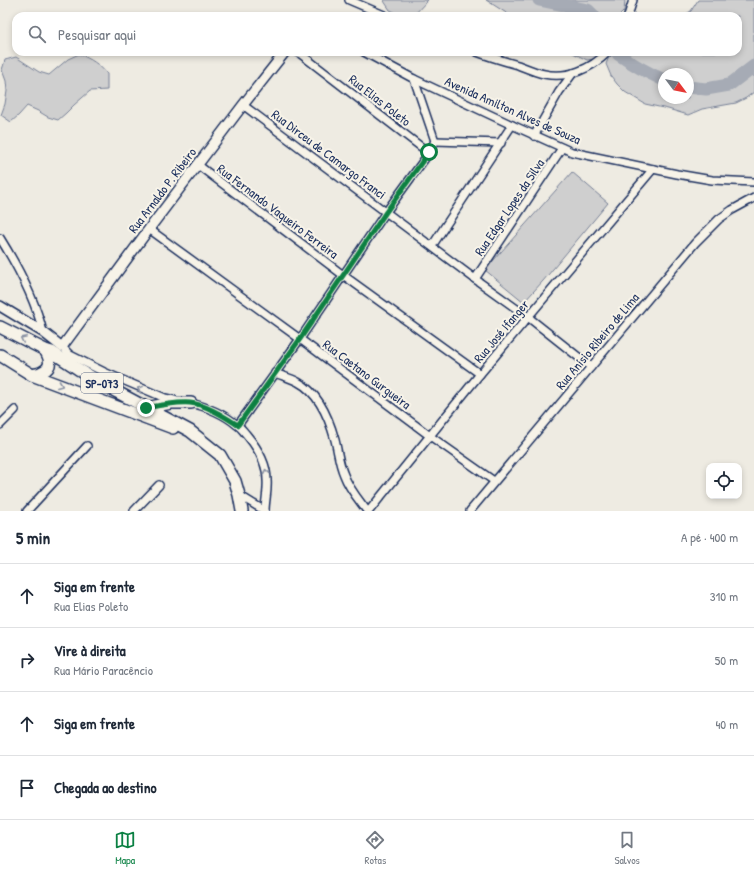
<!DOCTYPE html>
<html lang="pt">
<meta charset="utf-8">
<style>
body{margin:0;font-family:"Patrick Hand",sans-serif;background:#f2f2f3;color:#1f2937}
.controls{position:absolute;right:12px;bottom:12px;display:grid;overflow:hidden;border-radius:8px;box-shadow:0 2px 6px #0003}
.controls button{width:36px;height:36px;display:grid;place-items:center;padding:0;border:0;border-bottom:1px solid #e0e1e3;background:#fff;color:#1f2937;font:20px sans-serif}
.compass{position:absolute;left:658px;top:68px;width:36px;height:36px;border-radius:50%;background:#fff;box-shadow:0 2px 6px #0003;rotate:122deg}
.stop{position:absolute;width:12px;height:12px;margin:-9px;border:3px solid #0b8043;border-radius:50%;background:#fff}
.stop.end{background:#0b8043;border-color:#fff;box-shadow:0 1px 4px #0008}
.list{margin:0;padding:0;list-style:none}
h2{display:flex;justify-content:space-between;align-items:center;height:52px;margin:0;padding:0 16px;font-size:17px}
h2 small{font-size:13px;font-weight:400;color:#747a83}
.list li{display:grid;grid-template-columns:26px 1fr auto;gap:12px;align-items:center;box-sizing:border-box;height:64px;padding:0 16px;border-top:1px solid #e0e1e3}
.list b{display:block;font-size:15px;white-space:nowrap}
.list p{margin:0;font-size:13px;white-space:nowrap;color:#747a83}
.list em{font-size:13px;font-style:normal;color:#747a83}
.icon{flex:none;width:22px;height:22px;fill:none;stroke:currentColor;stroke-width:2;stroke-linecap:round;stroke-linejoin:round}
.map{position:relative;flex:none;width:754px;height:511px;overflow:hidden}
.search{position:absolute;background:#fff;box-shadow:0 2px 6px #0003;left:12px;right:12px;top:12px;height:44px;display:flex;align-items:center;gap:10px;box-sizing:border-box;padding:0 14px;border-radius:12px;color:#747a83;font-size:15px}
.sheet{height:308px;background:#fff}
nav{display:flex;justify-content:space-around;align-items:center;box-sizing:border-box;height:56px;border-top:1px solid #e0e1e3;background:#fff;font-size:11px;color:#747a83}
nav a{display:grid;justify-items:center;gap:2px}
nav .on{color:#0b8043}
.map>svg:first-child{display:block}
.green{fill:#cfcfcf;stroke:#757f96;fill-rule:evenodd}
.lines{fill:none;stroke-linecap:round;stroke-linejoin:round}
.river{stroke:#a6abb5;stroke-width:13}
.minor-casing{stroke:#1b2f5e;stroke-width:10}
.tertiary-casing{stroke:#1b2f5e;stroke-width:12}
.primary-casing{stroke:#1b2f5e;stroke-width:14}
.minor{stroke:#f7f3e8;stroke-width:7}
.tertiary{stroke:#f7f3e8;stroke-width:9}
.primary{stroke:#f7f3e8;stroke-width:11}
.oneway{stroke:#8991a3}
.route{stroke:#0b8043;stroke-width:5}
.labels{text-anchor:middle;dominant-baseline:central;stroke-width:4;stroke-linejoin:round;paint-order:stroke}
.shield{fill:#f7f3e8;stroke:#5d6a87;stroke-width:1}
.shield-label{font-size:12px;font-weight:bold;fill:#1b2f5e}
.street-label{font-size:13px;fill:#1b2f5e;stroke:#f7f3e8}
</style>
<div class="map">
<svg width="754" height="511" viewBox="0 0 754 511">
<rect width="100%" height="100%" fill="#eeebe2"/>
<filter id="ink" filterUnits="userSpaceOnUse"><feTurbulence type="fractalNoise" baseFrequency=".025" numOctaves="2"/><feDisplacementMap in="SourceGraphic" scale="8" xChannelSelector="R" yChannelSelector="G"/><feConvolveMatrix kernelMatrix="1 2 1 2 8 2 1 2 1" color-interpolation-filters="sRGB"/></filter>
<g filter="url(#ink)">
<g class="green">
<polygon points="385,0 428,0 413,16 401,15 390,10 384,1"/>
<polygon points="486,0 560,0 565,13 570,16 511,16"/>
<path d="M 566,0 L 624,0 L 625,1 L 624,11 L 619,16 C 610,16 601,17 593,12 C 582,7 579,1 566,0 Z"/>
<path d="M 698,0 L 754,0 L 754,92 L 746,98 L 736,103 L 702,109 L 688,115 L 668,109 L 645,104 L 625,92 L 617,84 L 611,76 L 606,64 L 611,52 L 738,52 L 738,16 L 683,16 L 691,11 ZM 664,74 L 688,74 L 688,98 L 664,98 Z"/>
<polygon points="571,52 600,52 602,58 587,60"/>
<path d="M 79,54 C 92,60 98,63 107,74 L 107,90 L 90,91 L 74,105 L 66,113 L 58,120 L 48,117 L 38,111 L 27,106 L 19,115 L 11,122 L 1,115 L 5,104 L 7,91 L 6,81 L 2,70 L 5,60 L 16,57 L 39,72 L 49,75 L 68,59 Z"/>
<polygon points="572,172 608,203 543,281 524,302 485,270"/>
</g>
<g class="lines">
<g class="river">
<polyline points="539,0 588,10 594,16"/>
<path d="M 618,54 C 632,64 648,73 664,80"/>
<polyline points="688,87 706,89 729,85 754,66"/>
</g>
<g class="minor-casing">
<g id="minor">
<polyline points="349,0 384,15"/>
<polyline points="628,16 633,0"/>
<polyline points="298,52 429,153"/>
<polyline points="364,52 414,79 512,125 572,152 677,174 712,180 754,182"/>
<path d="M 477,52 C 490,57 504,61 518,65 C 526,68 535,72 544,74 C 568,79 591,69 608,52"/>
<polyline points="414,79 435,141"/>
<polyline points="243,105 475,279 528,317 591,367"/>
<polyline points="534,136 559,92 573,73"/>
<polyline points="435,141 501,143"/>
<polyline points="198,165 343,275 480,374"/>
<polyline points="149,229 300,339 430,436 494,481"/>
<path d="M 0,238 C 18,267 35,299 43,332"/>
<polyline points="432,246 512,125"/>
<polyline points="475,279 562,148"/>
<polyline points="62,347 70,355 104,372 165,398 174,400"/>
<path d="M 275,373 C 282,376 291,378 298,382 C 319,393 329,418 335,440 C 338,452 339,464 344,475 C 349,489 359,500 367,511"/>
<path d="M 187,402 C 204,406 223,413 237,425 C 241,427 243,431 246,434 C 257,447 267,462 267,480 C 268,491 265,501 265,511"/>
<polyline points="0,425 15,410"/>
<polyline points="238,425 300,339 386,212 429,153 435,141"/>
<polyline points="239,495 265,511"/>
<polyline points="27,511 87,446"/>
<polyline points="134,511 159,485"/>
<polyline points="369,511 480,374 653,169"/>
<polyline points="470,511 695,243 719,219 732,210 754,198"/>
</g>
</g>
<g class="tertiary-casing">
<polyline id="tertiary" points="0,306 43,332 62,347 149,229 243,105 285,52"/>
</g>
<g class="primary-casing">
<g id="primary">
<polyline points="0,327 45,350 52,352 78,369 117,392 190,431 220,455 235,481 239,495 242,511"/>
<polyline points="0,355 32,375 173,428"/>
<path d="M 32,375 C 35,374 39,374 42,372 C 53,367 50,358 45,350"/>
<polyline points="146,408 171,403 191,403"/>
</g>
</g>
<use href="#minor" class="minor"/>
<use href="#tertiary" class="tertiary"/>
<use href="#primary" class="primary"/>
</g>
<defs><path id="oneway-chevron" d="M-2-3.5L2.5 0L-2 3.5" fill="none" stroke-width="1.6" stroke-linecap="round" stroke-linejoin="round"/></defs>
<g class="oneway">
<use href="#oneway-chevron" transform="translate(23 339) rotate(-154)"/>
<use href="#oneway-chevron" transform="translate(60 385) rotate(21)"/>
<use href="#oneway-chevron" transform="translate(140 389) rotate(-158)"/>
<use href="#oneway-chevron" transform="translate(266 472) rotate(-101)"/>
</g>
</g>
<g class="lines" filter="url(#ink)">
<path class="route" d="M 146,408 C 161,405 175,402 190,403 C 205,404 225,417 238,425 L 300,339 L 386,212 L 429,152"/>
</g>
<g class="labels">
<rect class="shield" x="81" y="373" width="42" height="20" rx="3"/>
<g class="shield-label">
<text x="102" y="383">SP-073</text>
</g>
<g class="street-label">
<text transform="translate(380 100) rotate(38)">Rua Elias Poleto</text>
<text transform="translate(513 110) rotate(24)">Avenida Amilton Alves de Souza</text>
<text transform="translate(329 154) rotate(37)">Rua Dirceu de Camargo Franci</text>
<text transform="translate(162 190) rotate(-53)">Rua Arnaldo P. Ribeiro</text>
<text transform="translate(509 207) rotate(-56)">Rua Edgar Lopes da Silva</text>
<text transform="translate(278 211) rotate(37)">Rua Fernando Vaqueiro Ferreira</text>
<text transform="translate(501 331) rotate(-50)">Rua José Ifanger</text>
<text transform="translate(597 341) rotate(-50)">Rua Anísio Ribeiro de Lima</text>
<text transform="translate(367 374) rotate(37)">Rua Caetano Gurgueira</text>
</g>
</g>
</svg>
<div class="controls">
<button><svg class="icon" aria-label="locate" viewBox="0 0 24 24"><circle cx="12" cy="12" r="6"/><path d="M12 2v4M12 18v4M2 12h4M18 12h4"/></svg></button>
</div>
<svg class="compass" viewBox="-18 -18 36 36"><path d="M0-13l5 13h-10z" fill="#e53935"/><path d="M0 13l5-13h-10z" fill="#747a83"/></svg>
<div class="stop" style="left:429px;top:152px"></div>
<div class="stop end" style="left:146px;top:408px"></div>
<div class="search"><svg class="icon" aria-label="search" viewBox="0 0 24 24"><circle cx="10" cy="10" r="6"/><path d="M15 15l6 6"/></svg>Pesquisar aqui</div>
</div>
<section class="sheet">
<h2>5 min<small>A pé · 400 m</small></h2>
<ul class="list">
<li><svg class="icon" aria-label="ahead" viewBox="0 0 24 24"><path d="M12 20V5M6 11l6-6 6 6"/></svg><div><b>Siga em frente</b><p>Rua Elias Poleto</p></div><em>310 m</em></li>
<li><svg class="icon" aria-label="right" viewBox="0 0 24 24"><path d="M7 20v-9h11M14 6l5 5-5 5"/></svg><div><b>Vire à direita</b><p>Rua Mário Paracêncio</p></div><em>50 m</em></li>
<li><svg class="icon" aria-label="ahead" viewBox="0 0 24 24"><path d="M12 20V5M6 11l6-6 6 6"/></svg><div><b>Siga em frente</b></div><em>40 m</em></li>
<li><svg class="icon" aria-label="arrive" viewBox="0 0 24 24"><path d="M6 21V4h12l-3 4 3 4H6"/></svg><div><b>Chegada ao destino</b></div></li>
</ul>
</section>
<nav>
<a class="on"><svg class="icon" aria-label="map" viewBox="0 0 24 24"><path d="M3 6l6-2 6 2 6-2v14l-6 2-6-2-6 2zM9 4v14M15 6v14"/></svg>Mapa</a>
<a><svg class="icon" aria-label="directions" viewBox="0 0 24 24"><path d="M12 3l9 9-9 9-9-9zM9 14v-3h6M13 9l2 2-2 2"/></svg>Rotas</a>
<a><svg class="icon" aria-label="saved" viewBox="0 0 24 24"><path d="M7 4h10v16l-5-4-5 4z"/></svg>Salvos</a>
</nav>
